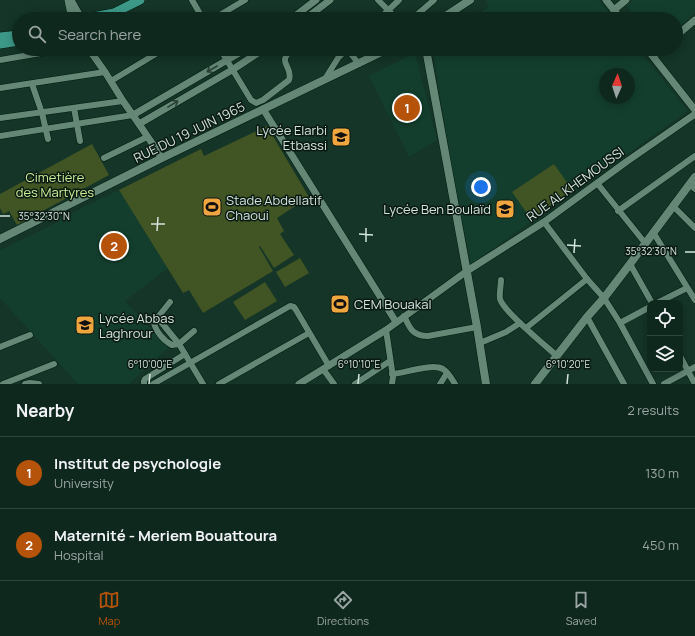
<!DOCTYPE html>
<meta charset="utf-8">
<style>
body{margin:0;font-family:Manrope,sans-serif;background:#1d342a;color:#f1f3f6}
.controls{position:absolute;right:12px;bottom:12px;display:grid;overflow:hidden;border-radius:8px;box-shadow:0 2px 10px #0003}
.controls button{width:36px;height:36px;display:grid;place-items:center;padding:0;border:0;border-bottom:1px solid #2f443b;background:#0f281d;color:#f1f3f6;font:20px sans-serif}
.compass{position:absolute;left:599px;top:68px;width:36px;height:36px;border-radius:50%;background:#0f281d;box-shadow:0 2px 10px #0003;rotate:3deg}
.you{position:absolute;left:481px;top:187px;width:14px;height:14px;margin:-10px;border:3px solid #fff;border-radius:50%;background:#1a73e8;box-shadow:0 0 0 6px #1a73e833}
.badge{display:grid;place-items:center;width:26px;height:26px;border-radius:50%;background:#b45309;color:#fff;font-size:13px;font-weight:700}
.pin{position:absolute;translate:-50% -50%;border:2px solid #fff;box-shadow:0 1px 4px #0006}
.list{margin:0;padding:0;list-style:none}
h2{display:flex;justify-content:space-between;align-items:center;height:52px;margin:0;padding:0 16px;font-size:17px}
h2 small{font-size:13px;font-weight:400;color:#9ba6a4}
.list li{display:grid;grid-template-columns:26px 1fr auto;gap:12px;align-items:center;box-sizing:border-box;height:72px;padding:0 16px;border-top:1px solid #2f443b}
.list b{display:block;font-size:15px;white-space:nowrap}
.list p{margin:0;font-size:13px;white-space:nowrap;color:#9ba6a4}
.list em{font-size:13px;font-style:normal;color:#9ba6a4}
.icon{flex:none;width:22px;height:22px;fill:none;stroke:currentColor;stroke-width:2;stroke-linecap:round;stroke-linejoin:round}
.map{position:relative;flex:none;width:695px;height:384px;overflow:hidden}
.search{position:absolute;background:#0f281d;box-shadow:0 2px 10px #0003;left:12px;right:12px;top:12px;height:44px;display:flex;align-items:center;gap:10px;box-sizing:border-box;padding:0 14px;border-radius:22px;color:#9ba6a4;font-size:15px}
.sheet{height:196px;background:#0f281d}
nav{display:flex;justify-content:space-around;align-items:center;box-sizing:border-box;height:56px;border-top:1px solid #2f443b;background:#0f281d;font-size:11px;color:#9ba6a4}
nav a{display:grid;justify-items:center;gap:2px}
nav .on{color:#b45309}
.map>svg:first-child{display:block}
.built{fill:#133e2d;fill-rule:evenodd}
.green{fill:#415423}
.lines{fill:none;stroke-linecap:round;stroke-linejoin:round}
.minor-casing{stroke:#001c10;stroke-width:7}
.tertiary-casing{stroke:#001c10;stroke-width:8}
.secondary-casing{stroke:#001c10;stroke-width:9}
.primary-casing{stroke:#001c10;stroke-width:10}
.minor{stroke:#648776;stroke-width:6}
.tertiary{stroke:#648776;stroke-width:7}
.secondary{stroke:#648776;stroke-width:8}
.primary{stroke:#3c9988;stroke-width:9}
.oneway{stroke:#2a4036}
.ticks{fill:none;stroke:#d3e5dc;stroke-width:1.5}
.labels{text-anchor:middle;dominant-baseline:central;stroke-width:3;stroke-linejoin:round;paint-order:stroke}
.poi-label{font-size:13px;fill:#d3e5dc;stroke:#0b1913;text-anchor:start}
.street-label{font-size:13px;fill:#d3e5dc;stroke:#0b1913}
.park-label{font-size:13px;fill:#cbef97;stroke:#0b1913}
.ticks-label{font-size:10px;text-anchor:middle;fill:#d3e5dc;stroke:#0b1913;stroke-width:3;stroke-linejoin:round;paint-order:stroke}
</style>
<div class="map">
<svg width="695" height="384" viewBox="0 0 695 384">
<rect width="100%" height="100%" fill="#143527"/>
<g class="built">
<polygon points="486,0 599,0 614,19 469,19 489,7"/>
<polygon points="633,0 695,0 695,13 676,29 676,19 637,19 626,5"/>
<path d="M 433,49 L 638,49 L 688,111 L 471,264 L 449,154 ZM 605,74 L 629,74 L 629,98 L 605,98 Z"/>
<polygon points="415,53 437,140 409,157 369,76"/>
<polygon points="119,190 168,268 125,301 168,348 129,384 78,384 0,298 0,250 54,224 65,216"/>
</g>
<g class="green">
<polygon points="267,126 309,197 277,218 284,231 280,234 294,255 274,268 260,246 259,247 273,271 203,313 189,290 183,293 119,190 201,149 204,156"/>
<polygon points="92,144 109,175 17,225 9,211 3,214 0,208 0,194"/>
<polygon points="554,164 573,191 531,219 512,192"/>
<polygon points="300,258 309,273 285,287 276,272"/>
<polygon points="265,282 277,301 245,320 233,302"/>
</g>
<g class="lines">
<g class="minor-casing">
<g id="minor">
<polyline points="192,0 203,19"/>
<polyline points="378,0 397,19"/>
<polyline points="213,19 245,0"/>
<polyline points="379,19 399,0"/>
<polyline points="412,19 434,0"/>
<path d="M 220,49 L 251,100 L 256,103 L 263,100 L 289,80 C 294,66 274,62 294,49"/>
<polyline points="0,60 64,49"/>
<polyline points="325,79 338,58 347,49 359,64"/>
<polyline points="111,81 164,49"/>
<polyline points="32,84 42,113 48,139"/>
<polyline points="0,88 105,72"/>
<polyline points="74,108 80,141"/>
<polyline points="0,118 123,101"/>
<polyline points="0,136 133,115"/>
<polyline points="104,158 147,137"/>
<polyline points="597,183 645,243"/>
<polyline points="690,184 695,189"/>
<polyline points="673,206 695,228"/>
<polyline points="618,211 695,156"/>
<polyline points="544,222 587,279 604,298 620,323 653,384"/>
<polyline points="653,232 695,300"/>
<polyline points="630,264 652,303"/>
<path d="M 501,280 C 501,286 499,293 500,299 C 503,311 546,346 557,356"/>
<path d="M 170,302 L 154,322 C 155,331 164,341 172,345 L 179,344 L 194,331"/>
<polyline points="657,303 687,288"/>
<path d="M 404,316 C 410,328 412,336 428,336 L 477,327"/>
<polyline points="157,317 179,344 203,384"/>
<polyline points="587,317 624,384"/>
<polyline points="620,323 650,307"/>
<polyline points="526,328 587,279"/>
<polyline points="386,330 393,377 392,384"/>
<polyline points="480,343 506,332 520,323"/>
<polyline points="0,347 30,335"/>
<polyline points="680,356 695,384"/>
<polyline points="323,369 334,384"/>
<path d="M 392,374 C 405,373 432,363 443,369 C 448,372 452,379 455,384"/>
<polyline points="3,384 54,364"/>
<polyline points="25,384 30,383 39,384"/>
<polyline points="144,384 144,381 145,379 185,354"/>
<polyline points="153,384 290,306 294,307 296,310 329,366"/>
<polyline points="219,384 309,333"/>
<polyline points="355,384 390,361"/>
<polyline points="440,384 447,373"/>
<polyline points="664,384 695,367"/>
</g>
</g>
<g class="tertiary-casing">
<g id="tertiary">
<polyline points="68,0 72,19"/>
<polyline points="71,0 81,18"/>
<polyline points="606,0 621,19"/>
<polyline points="614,10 626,0"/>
<polyline points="291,19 316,0"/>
<polyline points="305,19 330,0"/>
<polyline points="676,36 695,20"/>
<polyline points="87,49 93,55 105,72 123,101 139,124 162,158"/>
<polyline points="647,49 695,110"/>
<polyline points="653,56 661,49"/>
<polyline points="263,109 396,322"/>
<polyline points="133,115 246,49"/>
<polyline points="139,124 232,70 264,49"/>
<polyline points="299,384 386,330 467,271 544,222 626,162 695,114"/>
</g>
</g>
<g class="secondary-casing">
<g id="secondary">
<polyline points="441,19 470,0"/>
<polyline points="426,49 477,327 486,384"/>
<polyline points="0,239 162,158 388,49"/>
<polyline points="535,384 587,317 604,298 630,264 695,177"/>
</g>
</g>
<g class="primary-casing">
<g id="primary">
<polyline points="83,19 114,13 140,0"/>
<polyline points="0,37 19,35"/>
<polyline points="0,44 19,41"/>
</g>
</g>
<use href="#minor" class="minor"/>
<use href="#tertiary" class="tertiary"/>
<use href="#secondary" class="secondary"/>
<use href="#primary" class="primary"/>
</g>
<defs><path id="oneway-shaft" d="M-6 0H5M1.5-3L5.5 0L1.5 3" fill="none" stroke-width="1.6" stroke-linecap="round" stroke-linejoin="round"/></defs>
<g class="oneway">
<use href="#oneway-shaft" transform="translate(212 69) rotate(150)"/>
<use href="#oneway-shaft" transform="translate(173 104) rotate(-31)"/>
</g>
<path class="ticks" d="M 0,216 L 10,216M 151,224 L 165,224M 157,231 L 158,217M 359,234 L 373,235M 366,242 L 366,228M 567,245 L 581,246M 685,252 L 695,252M 574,253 L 575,239M 149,384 L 150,374M 358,384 L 359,374M 567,384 L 568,374"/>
<defs>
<g id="school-square" transform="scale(1)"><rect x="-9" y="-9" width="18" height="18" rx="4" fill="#f0a63e" stroke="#0b1913"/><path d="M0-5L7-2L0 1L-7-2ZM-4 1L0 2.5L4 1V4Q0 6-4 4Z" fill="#111"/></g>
<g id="stadium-square" transform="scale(1)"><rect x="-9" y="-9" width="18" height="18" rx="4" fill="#f0a63e" stroke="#0b1913"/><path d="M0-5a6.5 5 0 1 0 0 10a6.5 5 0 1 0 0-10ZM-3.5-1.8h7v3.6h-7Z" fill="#111"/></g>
</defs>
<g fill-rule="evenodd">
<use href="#school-square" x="341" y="137"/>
<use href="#stadium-square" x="212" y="207"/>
<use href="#school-square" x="505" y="209"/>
<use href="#stadium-square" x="340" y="304"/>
<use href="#school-square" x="85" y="325"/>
</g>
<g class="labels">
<g class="poi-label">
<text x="327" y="130" text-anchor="end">Lycée Elarbi<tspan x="327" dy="15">Etbassi</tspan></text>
<text x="226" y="200">Stade Abdellatif<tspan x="226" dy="15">Chaoui</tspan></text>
<text x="491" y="209" text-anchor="end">Lycée Ben Boulaïd</text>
<text x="354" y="304">CEM Bouakal</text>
<text x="99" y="318">Lycée Abbas<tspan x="99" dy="15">Laghrour</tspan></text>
</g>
<g class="street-label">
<text transform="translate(189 132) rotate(-26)">RUE DU 19 JUIN 1965</text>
<text transform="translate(575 184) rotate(-36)">RUE AL KHEMOUSSI</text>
</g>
<g class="park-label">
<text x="55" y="177">Cimetière<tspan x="55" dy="15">des Martyres</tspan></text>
</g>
</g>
<g class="ticks-label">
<text x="44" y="220">35°32'30"N</text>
<text x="651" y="255">35°32'30"N</text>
<text x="150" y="368">6°10'00"E</text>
<text x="359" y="368">6°10'10"E</text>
<text x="568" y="368">6°10'20"E</text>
</g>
</svg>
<div class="controls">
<button><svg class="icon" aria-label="locate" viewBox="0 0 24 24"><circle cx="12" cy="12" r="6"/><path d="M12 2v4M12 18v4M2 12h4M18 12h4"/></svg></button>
<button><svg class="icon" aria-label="layers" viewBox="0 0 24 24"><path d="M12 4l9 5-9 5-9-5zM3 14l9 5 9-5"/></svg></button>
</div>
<svg class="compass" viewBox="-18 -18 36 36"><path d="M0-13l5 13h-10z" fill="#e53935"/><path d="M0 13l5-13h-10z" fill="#9ba6a4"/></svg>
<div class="you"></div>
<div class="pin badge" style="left:407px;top:108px">1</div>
<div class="pin badge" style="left:114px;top:246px">2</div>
<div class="search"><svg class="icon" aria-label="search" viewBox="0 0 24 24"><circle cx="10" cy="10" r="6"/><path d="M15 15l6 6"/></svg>Search here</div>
</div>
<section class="sheet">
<h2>Nearby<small>2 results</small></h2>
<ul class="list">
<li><span class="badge">1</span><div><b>Institut de psychologie</b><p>University</p></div><em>130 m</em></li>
<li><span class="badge">2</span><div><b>Maternité - Meriem Bouattoura</b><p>Hospital</p></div><em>450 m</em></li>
</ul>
</section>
<nav>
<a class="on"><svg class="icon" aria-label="map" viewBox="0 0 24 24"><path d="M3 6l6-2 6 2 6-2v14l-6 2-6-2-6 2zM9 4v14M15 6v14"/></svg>Map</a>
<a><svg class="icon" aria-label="directions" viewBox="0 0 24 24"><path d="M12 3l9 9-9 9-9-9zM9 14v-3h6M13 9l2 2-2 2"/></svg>Directions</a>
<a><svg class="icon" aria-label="saved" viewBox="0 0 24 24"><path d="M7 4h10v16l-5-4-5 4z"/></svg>Saved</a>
</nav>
